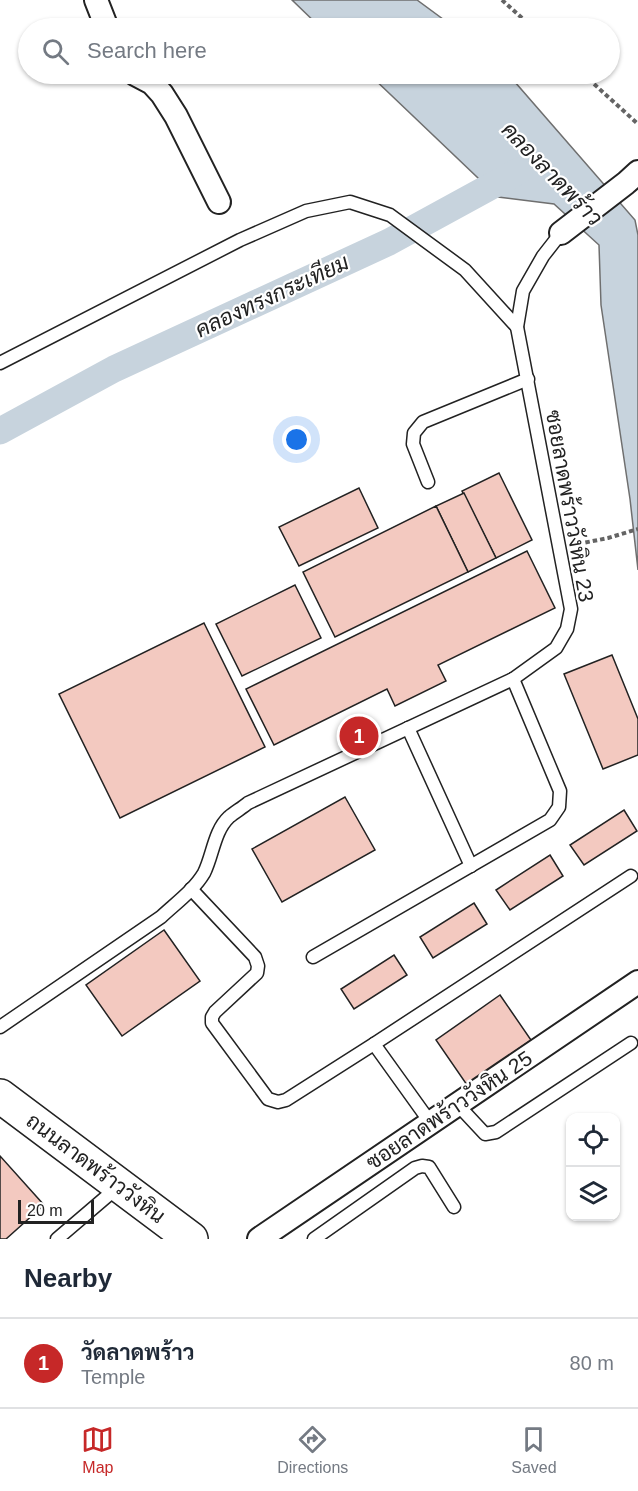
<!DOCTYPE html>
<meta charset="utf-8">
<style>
body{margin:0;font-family:Arial,Sarabun,sans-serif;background:#f2f2f3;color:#1f2937}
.controls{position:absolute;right:18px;bottom:18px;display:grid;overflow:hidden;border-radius:12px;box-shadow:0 2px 4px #0004}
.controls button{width:54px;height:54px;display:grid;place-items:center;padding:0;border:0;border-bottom:2px solid #e0e1e3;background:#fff;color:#1f2937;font:30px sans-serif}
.scale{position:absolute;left:18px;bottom:15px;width:76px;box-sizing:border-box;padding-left:6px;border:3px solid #222;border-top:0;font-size:16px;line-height:21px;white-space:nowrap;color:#222;-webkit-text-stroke:4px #fff;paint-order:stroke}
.you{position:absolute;left:297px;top:440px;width:21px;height:21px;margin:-15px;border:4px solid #fff;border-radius:50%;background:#1a73e8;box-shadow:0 0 0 9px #1a73e833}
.badge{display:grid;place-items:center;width:39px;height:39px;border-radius:50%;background:#c62828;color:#fff;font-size:20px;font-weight:700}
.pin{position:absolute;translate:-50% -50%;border:3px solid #fff;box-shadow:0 2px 6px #0006}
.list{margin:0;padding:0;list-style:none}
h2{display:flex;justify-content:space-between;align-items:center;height:78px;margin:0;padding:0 24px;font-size:26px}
h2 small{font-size:20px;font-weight:400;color:#747a83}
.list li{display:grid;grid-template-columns:39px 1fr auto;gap:18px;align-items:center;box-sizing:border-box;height:90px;padding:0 24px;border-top:2px solid #e0e1e3}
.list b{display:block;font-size:22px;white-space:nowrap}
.list p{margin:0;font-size:20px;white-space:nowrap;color:#747a83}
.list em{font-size:20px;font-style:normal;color:#747a83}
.icon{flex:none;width:33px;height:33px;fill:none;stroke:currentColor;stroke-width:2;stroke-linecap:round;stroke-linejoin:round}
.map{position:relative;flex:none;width:638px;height:1239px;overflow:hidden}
.search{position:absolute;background:#fff;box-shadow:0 2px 4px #0004;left:18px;right:18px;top:18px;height:66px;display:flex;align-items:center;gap:15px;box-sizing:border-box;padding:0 21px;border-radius:33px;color:#747a83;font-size:22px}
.sheet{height:168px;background:#fff}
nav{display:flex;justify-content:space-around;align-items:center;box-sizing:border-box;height:84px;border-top:2px solid #e0e1e3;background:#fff;font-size:16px;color:#747a83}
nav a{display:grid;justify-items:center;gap:3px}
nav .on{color:#c62828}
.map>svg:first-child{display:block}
.water{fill:#c7d3dd;stroke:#6f6f6f;stroke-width:1.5}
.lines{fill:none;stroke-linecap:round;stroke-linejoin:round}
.canal{stroke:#c7d3dd;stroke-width:27}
.building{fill:#f3c9c0;stroke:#222;stroke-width:1.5}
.lane-casing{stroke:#222;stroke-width:15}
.street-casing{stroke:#222;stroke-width:26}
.secondary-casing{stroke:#222;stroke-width:36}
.path{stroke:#646464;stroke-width:4;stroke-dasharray:4.5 3;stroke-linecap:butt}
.lane{stroke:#fff;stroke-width:12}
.street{stroke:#fff;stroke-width:22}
.secondary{stroke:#fff;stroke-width:33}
.labels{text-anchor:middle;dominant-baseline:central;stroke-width:4.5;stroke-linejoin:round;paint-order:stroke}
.street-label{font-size:21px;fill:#222;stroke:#fff}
.water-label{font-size:22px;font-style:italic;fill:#222;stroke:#fff}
</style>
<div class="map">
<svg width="638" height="1239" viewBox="0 0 638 1239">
<rect width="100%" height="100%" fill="#fff"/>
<g class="water">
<polygon points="292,0 417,0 455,28 321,28"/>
<polygon points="369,74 508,74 635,220 638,235 638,570 630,499 601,305 599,245 554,204 498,197"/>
</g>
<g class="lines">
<polyline class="canal" points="0,431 114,369 389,242 519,171"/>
</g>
<g class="building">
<polygon points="499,473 532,540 496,558 462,491"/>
<polygon points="359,488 378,528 299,566 279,527"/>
<polygon points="464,493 496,558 468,572 436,506"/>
<polygon points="436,506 468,572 335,637 303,572"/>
<polygon points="527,551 555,608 438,665 446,681 395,706 387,689 274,745 246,689"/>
<polygon points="295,585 321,638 242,676 216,624"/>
<polygon points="204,623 265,747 120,818 59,694"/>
<polygon points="612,655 638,719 638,755 603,769 564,674"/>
<polygon points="345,797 375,850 282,902 252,849"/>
<polygon points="624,810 637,831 584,865 570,845"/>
<polygon points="550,855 563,876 510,910 496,890"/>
<polygon points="474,903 487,924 433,958 420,937"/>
<polygon points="164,930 200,981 122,1036 86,985"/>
<polygon points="394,955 407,975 354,1009 341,989"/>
<polygon points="500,995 531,1040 467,1085 436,1040"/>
<polygon points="0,1156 44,1205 6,1239 0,1239"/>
</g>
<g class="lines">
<g class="lane-casing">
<g id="lane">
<polyline points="0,363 240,240 306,211 350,202 390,215 465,270 517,327"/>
<polyline points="428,482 413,444 414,433 423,422 528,379"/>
<polyline points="408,728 471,866"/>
<polyline points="191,889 255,957 258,966 257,973 215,1012 212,1017 212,1023 268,1099 278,1102 286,1100 374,1044 631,876"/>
<polyline points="313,957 550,820 559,807 560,791 513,679"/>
<path d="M 0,1027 L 161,917 C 176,903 194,890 204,873 C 213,855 214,831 229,817 C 235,812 242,808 248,803 L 513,679 L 556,648 L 567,629 L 571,609 L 517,327 L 523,291 L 543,256 L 561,233"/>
<polyline points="374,1044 430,1122"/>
<polyline points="457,1104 485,1134 496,1132 631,1043"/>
<polyline points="57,1239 119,1186"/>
<polyline points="314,1239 415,1168 422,1166 429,1167 454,1207"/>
</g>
</g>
<g class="street-casing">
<g id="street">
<polyline points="96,0 107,28"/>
<polyline points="135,74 152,83 162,94 176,116 219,202"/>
<polyline points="561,233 626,183 638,172"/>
<polyline points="259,1239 638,982"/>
</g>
</g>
<g class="secondary-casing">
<polyline id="secondary" points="0,1096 191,1239"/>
</g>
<g class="path">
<polyline points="502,0 533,28"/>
<polyline points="583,74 638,124"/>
<polyline points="578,544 608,538 638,529"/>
</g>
<use href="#lane" class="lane"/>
<use href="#street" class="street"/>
<use href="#secondary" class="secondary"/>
</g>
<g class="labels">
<g class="street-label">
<text transform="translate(570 506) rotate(80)">ซอยลาดพร้าววังหิน 23</text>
<text transform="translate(449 1110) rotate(-34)">ซอยลาดพร้าววังหิน 25</text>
<text transform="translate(96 1168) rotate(37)">ถนนลาดพร้าววังหิน</text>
</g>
<g class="water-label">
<text transform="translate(552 174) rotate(46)">คลองลาดพร้าว</text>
<text transform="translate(272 296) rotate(-25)">คลองทรงกระเทียม</text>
</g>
</g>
</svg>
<div class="controls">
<button><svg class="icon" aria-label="locate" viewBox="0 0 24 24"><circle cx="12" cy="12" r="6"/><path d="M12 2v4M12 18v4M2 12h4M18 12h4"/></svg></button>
<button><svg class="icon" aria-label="layers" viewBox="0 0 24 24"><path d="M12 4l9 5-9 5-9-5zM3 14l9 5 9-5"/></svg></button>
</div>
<div class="scale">20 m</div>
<div class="you"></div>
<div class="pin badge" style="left:359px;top:736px">1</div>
<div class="search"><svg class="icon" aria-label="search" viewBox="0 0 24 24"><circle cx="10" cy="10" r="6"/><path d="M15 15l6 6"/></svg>Search here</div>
</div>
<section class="sheet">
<h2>Nearby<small></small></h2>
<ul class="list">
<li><span class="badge">1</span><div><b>วัดลาดพร้าว</b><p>Temple</p></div><em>80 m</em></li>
</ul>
</section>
<nav>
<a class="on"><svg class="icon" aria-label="map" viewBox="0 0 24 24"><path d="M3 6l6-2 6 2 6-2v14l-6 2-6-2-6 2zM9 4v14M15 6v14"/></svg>Map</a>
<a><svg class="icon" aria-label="directions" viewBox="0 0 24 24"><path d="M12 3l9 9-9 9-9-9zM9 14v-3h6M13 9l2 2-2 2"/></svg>Directions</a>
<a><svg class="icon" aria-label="saved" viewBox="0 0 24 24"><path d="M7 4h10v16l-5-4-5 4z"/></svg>Saved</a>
</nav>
